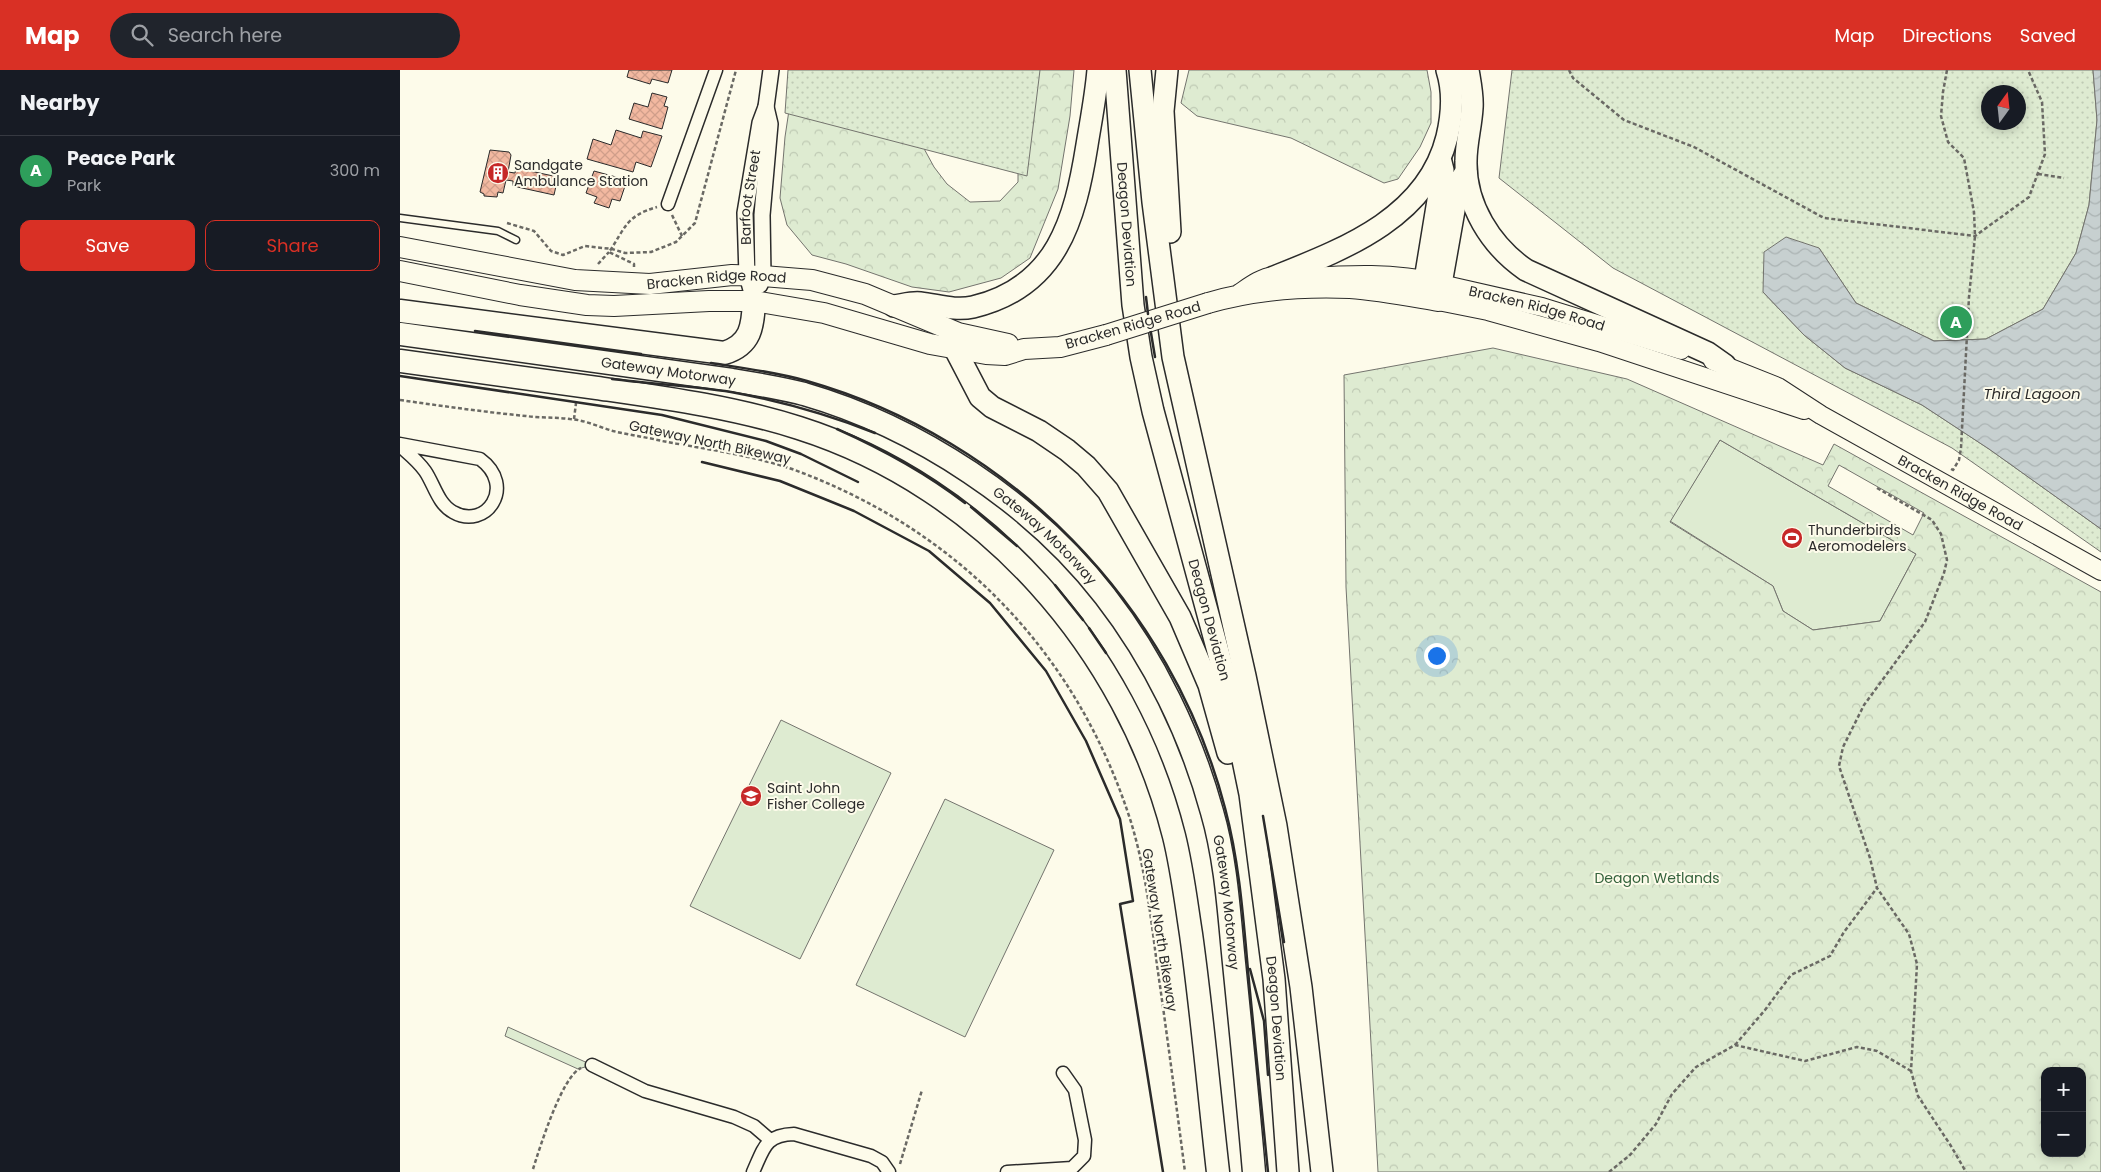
<!DOCTYPE html>
<meta charset="utf-8">
<style>
body{margin:0;font-family:Poppins,sans-serif;background:#20242c;color:#f1f3f6}
.controls{position:absolute;right:15px;bottom:15px;display:grid;overflow:hidden;border-radius:10px;box-shadow:0 2px 12px #0003}
.controls button{width:45px;height:45px;display:grid;place-items:center;padding:0;border:0;border-bottom:1px solid #363941;background:#171b24;color:#f1f3f6;font:25px sans-serif}
.compass{position:absolute;left:1581px;top:15px;width:45px;height:45px;border-radius:50%;background:#171b24;box-shadow:0 2px 12px #0003;rotate:15deg}
.you{position:absolute;left:1036px;top:585px;width:18px;height:18px;margin:-12px;border:4px solid #fff;border-radius:50%;background:#1a73e8;box-shadow:0 0 0 8px #1a73e833}
.badge{display:grid;place-items:center;width:32px;height:32px;border-radius:50%;background:#d93025;color:#fff;font-size:16px;font-weight:700}
.pin{position:absolute;translate:-50% -50%;border:2px solid #fff;box-shadow:0 1px 5px #0006}
.list{margin:0;padding:0;list-style:none}
h2{display:flex;justify-content:space-between;align-items:center;height:65px;margin:0;padding:0 20px;font-size:21px}
h2 small{font-size:16px;font-weight:400;color:#9ea1a6}
.list li{display:grid;grid-template-columns:32px 1fr auto;gap:15px;align-items:center;box-sizing:border-box;height:70px;padding:0 20px;border-top:1px solid #363941}
.list b{display:block;font-size:19px;white-space:nowrap}
.list p{margin:0;font-size:16px;white-space:nowrap;color:#9ea1a6}
.list em{font-size:16px;font-style:normal;color:#9ea1a6}
.actions{display:flex;gap:10px;padding:15px 20px}
.actions a{flex:1;padding:11px 0;border:1px solid #d93025;border-radius:10px;text-align:center;font-size:18px;color:#d93025}
.actions .main{background:#d93025;color:#fff}
.icon{flex:none;width:28px;height:28px;fill:none;stroke:currentColor;stroke-width:2;stroke-linecap:round;stroke-linejoin:round}
.map{position:relative;flex:none;width:1701px;height:1102px;overflow:hidden}
header{display:flex;align-items:center;gap:30px;box-sizing:border-box;height:70px;padding:0 25px;background:#d93025;color:#fff}
header strong{font-size:24px}
nav{display:flex;gap:28px;margin-inline-start:auto;font-size:18px}
.search{width:350px;height:45px;background:#20242c;display:flex;align-items:center;gap:12px;box-sizing:border-box;padding:0 18px;border-radius:28px;color:#9ea1a6;font-size:19px}
main{display:flex}
aside{flex:1;background:#171b24}
.map>svg:first-child{display:block}
.green{fill:#deebd1;stroke:#74746e}
.forest{fill:url(#forest-crowns);stroke:#74746e;fill-rule:evenodd}
.park{fill:url(#park-dots);stroke:#74746e;fill-rule:evenodd}
.water{fill:url(#water-waves);stroke:#74746e}
.building{fill:url(#building-cross-hatch);stroke:#2b2b2b}
.lines{fill:none;stroke-linecap:round;stroke-linejoin:round}
.service-casing{stroke:#2b2b2b;stroke-width:9}
.minor-casing{stroke:#2b2b2b;stroke-width:15}
.tertiary-casing{stroke:#2b2b2b;stroke-width:18}
.secondary-casing{stroke:#2b2b2b;stroke-width:20}
.primary-casing{stroke:#2b2b2b;stroke-width:22}
.trunk-casing{stroke:#2b2b2b;stroke-width:24}
.motorway-casing{stroke:#2b2b2b;stroke-width:25}
.path{stroke:#6a6964;stroke-width:2.5;stroke-dasharray:4 2.5;stroke-linecap:butt}
.service{stroke:#fdfbea;stroke-width:6}
.minor{stroke:#fdfbea;stroke-width:12}
.tertiary{stroke:#fdfbea;stroke-width:15}
.secondary{stroke:#fdfbea;stroke-width:18}
.primary{stroke:#fdfbea;stroke-width:20}
.trunk{stroke:#fdfbea;stroke-width:21}
.motorway{stroke:#fdfbea;stroke-width:22}
.primary-bridge-casing{stroke:#2b2b2b;stroke-width:22;stroke-linecap:butt}
.primary-bridge{stroke:#fdfbea;stroke-width:20}
.wall{stroke:#2b2b2b;stroke-width:2.5}
.labels{text-anchor:middle;dominant-baseline:central;stroke-width:4;stroke-linejoin:round;paint-order:stroke}
.poi-label{font-size:14px;fill:#2b2b2b;stroke:#fdfbea;text-anchor:start}
.street-label{font-size:14px;fill:#2b2b2b;stroke:#fdfbea}
.park-label{font-size:14px;fill:#34623c;stroke:#fdfbea}
.water-label{font-size:15px;font-style:italic;fill:#2b2b2b;stroke:#fdfbea}
</style>
<header>
<strong>Map</strong>
<div class="search"><svg class="icon" aria-label="search" viewBox="0 0 24 24"><circle cx="10" cy="10" r="6"/><path d="M15 15l6 6"/></svg>Search here</div>
<nav><a>Map</a><a>Directions</a><a>Saved</a></nav>
</header>
<main>
<aside>
<h2>Nearby<small></small></h2>
<ul class="list">
<li><span class="badge" style="background:#2e9e5b">A</span><div><b>Peace Park</b><p>Park</p></div><em>300 m</em></li>
</ul>
<div class="actions"><a class="main">Save</a><a>Share</a></div>
</aside>
<div class="map">
<svg width="1701" height="1102" viewBox="0 0 1701 1102">
<defs>
<pattern id="forest-crowns" width="20" height="18" patternUnits="userSpaceOnUse" patternTransform="scale(1.25)"><rect width="20" height="18" fill="#deebd1"/><path d="M2 6a3 3 0 1 1 6 0M12 15a3 3 0 1 1 6 0" fill="none" stroke="#bfcab4"/></pattern>
<pattern id="park-dots" width="8" height="8" patternUnits="userSpaceOnUse" patternTransform="scale(1.25)"><rect width="8" height="8" fill="#deebd1"/><path d="M2 2h.1M6 6h.1" fill="none" stroke="#bfcab4" stroke-width="1.8" stroke-linecap="round"/></pattern>
<pattern id="water-waves" width="16" height="10" patternUnits="userSpaceOnUse" patternTransform="scale(1.25)"><rect width="16" height="10" fill="#c7d0d0"/><path d="M0 5q4-4 8 0t8 0" fill="none" stroke="#abb3b3"/></pattern>
<pattern id="building-cross-hatch" width="8" height="8" patternUnits="userSpaceOnUse" patternTransform="scale(1.25)"><rect width="8" height="8" fill="#f2b8a0"/><path d="M0 0l8 8M0 8l8-8" fill="none" stroke="#d09e8a"/></pattern>
</defs>
<rect width="100%" height="100%" fill="#fdfbea"/>
<g class="green">
<polygon points="1320,370 1516,484 1480,551 1413,560 1383,541 1373,516 1270,451"/>
<polygon points="381,650 491,703 400,889 290,836"/>
<polygon points="545,729 654,780 565,967 456,915"/>
<polygon points="108,957 192,995 178,999 105,966"/>
</g>
<g class="forest">
<polygon points="395,0 515,62 534,97 547,114 570,132 600,131 618,112 618,72 526,0 674,0 670,46 658,119 630,188 601,208 549,222 512,217 446,194 412,185 387,155 380,128 385,67"/>
<polygon points="789,0 1027,0 1031,22 1031,53 1020,77 998,109 984,113 891,68 797,46 781,33"/>
<path d="M 1093,278 L 1227,309 L 1423,395 L 1434,374 L 1701,522 L 1701,1102 L 978,1102 L 946,517 L 944,305 ZM 1320,370 L 1516,484 L 1480,551 L 1413,560 L 1383,541 L 1373,516 L 1270,452 ZM 1439,395 L 1524,443 L 1513,465 L 1428,416 ZM 1645,1001 L 1682,1001 L 1682,1083 L 1645,1083 Z"/>
</g>
<g class="park">
<polygon points="388,0 640,0 627,106 385,43"/>
<path d="M 1112,0 L 1693,0 L 1697,50 L 1689,135 L 1676,183 L 1643,239 L 1586,269 L 1534,271 L 1456,233 L 1419,178 L 1363,222 L 1404,265 L 1445,298 L 1522,335 L 1589,379 L 1701,459 L 1701,482 L 1552,378 L 1213,198 L 1099,108 ZM 1588,22 L 1618,22 L 1618,52 L 1588,52 Z"/>
</g>
<polygon class="water" points="1693,0 1701,0 1701,459 1589,379 1522,335 1445,298 1404,265 1363,222 1364,182 1386,167 1419,178 1456,233 1534,271 1586,269 1643,239 1676,183 1689,135 1697,50"/>
<g class="building">
<polygon points="229,0 272,0 268,13 252,9 250,14 227,7"/>
<polygon points="252,23 267,27 264,36 268,37 262,59 229,49 234,33 248,37"/>
<polygon points="216,60 241,68 243,61 262,66 251,97 236,92 233,102 187,89 193,69 211,75"/>
<polygon points="90,80 109,82 111,85 108,102 115,103 116,98 158,107 154,125 113,116 113,111 106,110 103,123 98,122 97,127 84,126 84,124 80,122"/>
<polygon points="194,101 227,110 220,131 212,129 209,138 194,133 197,127 186,123"/>
</g>
<g class="lines">
<g class="service-casing">
<polyline id="service" points="0,148 98,161 116,170"/>
</g>
<g class="minor-casing">
<g id="minor">
<polyline points="268,134 316,0"/>
<path d="M 0,374 L 80,389 C 117,416 86,461 53,442 C 38,434 34,414 25,401 C 18,391 9,384 0,376"/>
<polyline points="192,995 245,1021 334,1047 354,1056 369,1069"/>
<path d="M 353,1102 C 364,1078 365,1065 394,1064 L 471,1086 L 482,1092 L 489,1102"/>
<polyline points="607,1102 672,1098 684,1086 685,1070 675,1020 663,1003"/>
</g>
</g>
<g class="tertiary-casing">
<g id="tertiary">
<polyline points="360,215 363,206 362,145 370,54 366,37"/>
<path id="s1" d="M 354,231 L 347,205 L 345,143 L 360,53 L 366,37 L 371,0"/>
</g>
</g>
<g class="secondary-casing">
<g id="secondary">
<path id="s2" d="M 1041,214 L 1142,237 L 1281,280"/>
<polyline points="1038,231 1088,241 1199,272 1404,340"/>
<path id="s3" d="M 1313,291 L 1378,317 L 1421,345 L 1701,501"/>
</g>
</g>
<g class="primary-casing">
<g id="primary">
<path id="s4" d="M 0,177 L 175,210 L 250,214 L 332,205 L 363,206 L 412,210 L 465,224 L 558,263 L 608,274"/>
<polyline points="0,201 120,225 187,235 214,236 309,231 354,231 424,243 530,274 586,284 605,285 624,279 660,277 706,265"/>
<path d="M 808,233 C 853,220 903,216 950,218 C 979,220 1009,226 1038,231 L 1041,214 C 987,202 943,206 889,209 C 883,210 878,206 874,207 C 862,208 849,218 840,224"/>
</g>
</g>
<g class="trunk-casing">
<g id="trunk">
<path id="s5" d="M 715,0 L 733,235 L 741,287 L 753,341 L 829,622 L 850,724 L 874,909 L 888,1102"/>
<polyline points="740,0 753,132 773,287 845,606 876,756 901,917 922,1102"/>
<polyline points="767,0 763,41 770,162"/>
<path d="M 1068,0 C 1070,12 1073,26 1072,38 C 1071,56 1066,73 1066,91 C 1065,135 1091,176 1126,200 L 1308,283 L 1325,295"/>
<path d="M 874,207 C 944,179 1027,148 1047,67 C 1052,46 1054,22 1047,0"/>
<polyline points="1025,210 1043,100 1041,92"/>
<polyline points="1041,214 1059,112 1066,102"/>
<path d="M 494,236 C 502,235 512,232 520,233 C 538,235 555,241 573,237 C 657,217 675,150 687,75 C 691,50 696,25 698,0"/>
<polyline points="555,279 580,327 592,337 639,361 667,380 686,396 708,421 780,547 809,615 828,683"/>
</g>
</g>
<g class="motorway-casing">
<g id="motorway">
<path d="M 0,241 L 324,283 C 351,275 353,256 354,231"/>
<path id="s6" d="M 0,264 L 332,310 C 356,314 381,318 404,324 C 518,357 633,433 705,526 C 754,589 791,665 812,742 C 826,790 829,843 834,893 C 841,962 848,1032 854,1102"/>
<path d="M 0,291 C 66,300 132,309 197,318 C 266,328 333,337 399,358 C 585,417 727,580 774,766 C 782,798 786,832 791,864 C 802,943 809,1023 818,1102"/>
</g>
</g>
<g class="path">
<polyline points="1169,0 1173,8 1224,50 1294,77 1424,148 1575,166 1629,127 1645,84 1642,32 1628,0"/>
<polyline points="1547,0 1543,22 1541,46 1548,72 1564,88 1574,142 1575,166 1569,227 1561,378 1559,390 1553,400 1551,399"/>
<polyline points="1638,104 1664,108"/>
<polyline points="272,145 282,166"/>
<polyline points="107,153 134,161 151,181 163,185 185,176 212,179 225,183 251,182 276,172 295,153 336,0"/>
<polyline points="198,194 209,182"/>
<path d="M 234,197 L 234,194 L 209,182 C 225,159 225,146 257,137"/>
<path d="M 0,330 C 42,336 84,342 126,346 C 140,348 155,347 170,349 C 185,350 199,357 213,361 C 229,365 246,367 262,371 C 305,379 351,385 392,399 C 559,460 677,583 731,752 C 745,798 751,847 757,895 C 767,964 776,1033 785,1102"/>
<polyline points="174,349 176,333"/>
<polyline points="1477,418 1532,450 1541,464 1547,490 1544,503 1525,552 1464,635 1443,677 1439,696 1470,788 1477,818 1509,864 1517,894 1511,1001 1518,1026 1551,1076 1566,1102"/>
<polyline points="1335,975 1365,940 1391,905 1430,886 1444,862 1477,818"/>
<polyline points="500,1094 522,1020"/>
<path d="M 133,1099 C 140,1077 162,1006 181,998"/>
<polyline points="1209,1102 1230,1085 1256,1054 1272,1024 1296,997 1335,975 1405,991 1457,977 1477,981 1511,1001"/>
</g>
<use href="#service" class="service"/>
<use href="#minor" class="minor"/>
<use href="#tertiary" class="tertiary"/>
<use href="#secondary" class="secondary"/>
<use href="#primary" class="primary"/>
<use href="#trunk" class="trunk"/>
<use href="#motorway" class="motorway"/>
<g class="primary-bridge-casing">
<polyline id="primary-bridge" points="706,265 808,233"/>
</g>
<use href="#primary-bridge" class="primary-bridge"/>
<g class="wall">
<polyline points="746,227 748,244"/>
<polyline points="750,257 755,287"/>
<polyline points="75,261 241,284"/>
<path d="M 311,293 C 343,298 376,302 407,311 C 610,369 772,534 825,738 C 841,798 844,860 850,922 C 856,982 862,1042 868,1102"/>
<polyline points="0,306 262,345 366,371 401,384 458,412"/>
<path d="M 212,309 C 252,314 292,316 331,322 C 380,331 429,345 475,363"/>
<path d="M 437,359 C 482,379 526,403 565,433"/>
<polyline points="302,392 380,411 454,441 529,481 590,533 646,601 686,671 720,749 733,831 720,834 763,1102"/>
<polyline points="571,437 617,476"/>
<polyline points="655,515 683,550"/>
<polyline points="689,558 706,583"/>
<polyline points="863,746 884,872"/>
<polyline points="850,899 864,951 868,1005"/>
</g>
</g>
<defs>
<g id="building-disc" transform="scale(1.125)"><circle r="9.5" fill="#c62828" stroke="#fdfbea"/><path d="M-4-6H4V6H1V3H-1V6H-4ZM-2.5-4.3h1.7v1.8h-1.7ZM.8-4.3h1.7v1.8H.8ZM-2.5-1h1.7V.8h-1.7ZM.8-1h1.7V.8H.8Z" fill="#fff"/></g>
<g id="stadium-disc" transform="scale(1.125)"><circle r="9.5" fill="#c62828" stroke="#fdfbea"/><path d="M0-5a6.5 5 0 1 0 0 10a6.5 5 0 1 0 0-10ZM-3.5-1.8h7v3.6h-7Z" fill="#fff"/></g>
<g id="school-disc" transform="scale(1.125)"><circle r="9.5" fill="#c62828" stroke="#fdfbea"/><path d="M0-5L7-2L0 1L-7-2ZM-4 1L0 2.5L4 1V4Q0 6-4 4Z" fill="#fff"/></g>
</defs>
<g fill-rule="evenodd">
<use href="#building-disc" x="98" y="103"/>
<use href="#stadium-disc" x="1392" y="468"/>
<use href="#school-disc" x="351" y="726"/>
</g>
<g class="labels">
<g class="poi-label">
<text x="114" y="95">Sandgate<tspan x="114" dy="16">Ambulance Station</tspan></text>
<text x="1408" y="460">Thunderbirds<tspan x="1408" dy="16">Aeromodelers</tspan></text>
<text x="367" y="718">Saint John<tspan x="367" dy="16">Fisher College</tspan></text>
</g>
<g class="street-label">
<text stroke="none"><textPath href="#s1" startOffset="105">Barfoot Street</textPath></text>
<text stroke="none"><textPath href="#s5" startOffset="155">Deagon Deviation</textPath></text>
<text stroke="none"><textPath href="#s4" startOffset="320">Bracken Ridge Road</textPath></text>
<text stroke="none"><textPath href="#s2" startOffset="99">Bracken Ridge Road</textPath></text>
<text transform="translate(733 255) rotate(-16)">Bracken Ridge Road</text>
<text stroke="none"><textPath href="#s6" startOffset="271">Gateway Motorway</textPath></text>
<text transform="translate(310 372) rotate(12)">Gateway North Bikeway</text>
<text stroke="none"><textPath href="#s3" startOffset="281">Bracken Ridge Road</textPath></text>
<text stroke="none"><textPath href="#s6" startOffset="691">Gateway Motorway</textPath></text>
<text stroke="none"><textPath href="#s5" startOffset="560">Deagon Deviation</textPath></text>
<text stroke="none"><textPath href="#s6" startOffset="1111">Gateway Motorway</textPath></text>
<text transform="translate(760 860) rotate(81)">Gateway North Bikeway</text>
<text stroke="none"><textPath href="#s5" startOffset="965">Deagon Deviation</textPath></text>
</g>
<g class="park-label">
<text x="1257" y="808">Deagon Wetlands</text>
</g>
<g class="water-label">
<text x="1632" y="323">Third Lagoon</text>
</g>
</g>
</svg>
<div class="controls">
<button>+</button>
<button>−</button>
</div>
<svg class="compass" viewBox="-18 -18 36 36"><path d="M0-13l5 13h-10z" fill="#e53935"/><path d="M0 13l5-13h-10z" fill="#9ea1a6"/></svg>
<div class="you"></div>
<div class="pin badge" style="left:1556px;top:252px;background:#2e9e5b">A</div>
</div>
</main>
